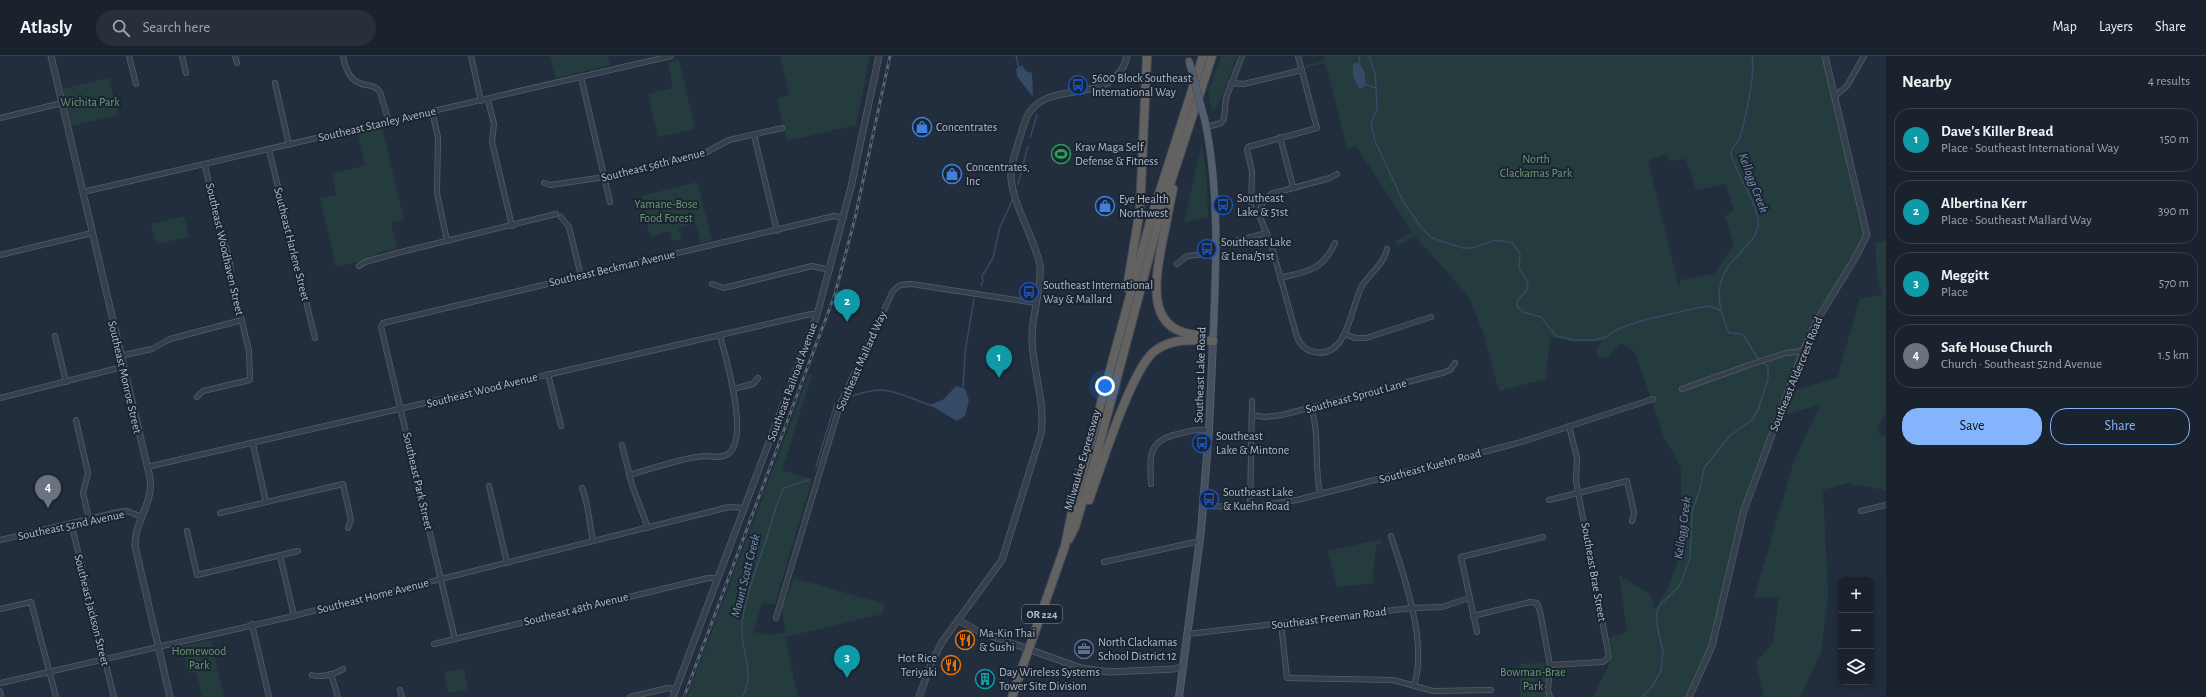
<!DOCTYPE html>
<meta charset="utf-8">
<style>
body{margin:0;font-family:"Alegreya Sans",sans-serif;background:#272f3a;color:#f1f3f6}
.controls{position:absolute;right:12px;bottom:12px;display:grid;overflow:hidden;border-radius:8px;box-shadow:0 2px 10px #0003}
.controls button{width:36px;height:36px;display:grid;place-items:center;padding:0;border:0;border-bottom:1px solid #383f4a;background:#1a222e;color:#f1f3f6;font:20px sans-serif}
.you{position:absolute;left:1105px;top:330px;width:14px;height:14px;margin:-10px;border:3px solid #fff;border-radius:50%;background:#1a73e8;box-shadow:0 0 0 6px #1a73e833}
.badge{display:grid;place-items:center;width:26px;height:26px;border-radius:50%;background:#84b4fc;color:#fff;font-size:13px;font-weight:700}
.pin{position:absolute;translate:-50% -33px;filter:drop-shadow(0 1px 2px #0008)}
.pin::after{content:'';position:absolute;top:21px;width:14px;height:12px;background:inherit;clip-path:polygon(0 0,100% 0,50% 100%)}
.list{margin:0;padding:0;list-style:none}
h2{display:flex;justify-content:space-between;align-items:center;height:52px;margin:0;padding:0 16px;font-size:17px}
h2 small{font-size:13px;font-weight:400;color:#9fa4aa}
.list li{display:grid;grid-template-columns:26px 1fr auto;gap:12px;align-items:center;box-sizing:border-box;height:64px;margin:0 8px 8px;padding:0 8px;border:1px solid #383f4a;border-radius:16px}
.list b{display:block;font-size:15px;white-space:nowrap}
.list p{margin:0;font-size:13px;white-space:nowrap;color:#9fa4aa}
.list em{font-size:13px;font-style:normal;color:#9fa4aa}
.actions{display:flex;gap:8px;padding:12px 16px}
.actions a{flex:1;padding:9px 0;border:1px solid #84b4fc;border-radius:16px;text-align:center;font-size:14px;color:#84b4fc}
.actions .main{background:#84b4fc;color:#111}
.icon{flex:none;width:22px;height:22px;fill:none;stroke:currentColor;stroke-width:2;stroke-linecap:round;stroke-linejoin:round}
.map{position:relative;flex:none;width:1886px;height:641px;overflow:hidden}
header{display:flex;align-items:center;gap:24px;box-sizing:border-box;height:56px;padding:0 20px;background:#1a222e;border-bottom:1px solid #383f4a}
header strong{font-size:19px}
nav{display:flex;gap:22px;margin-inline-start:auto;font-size:14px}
.search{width:280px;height:36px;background:#272f3a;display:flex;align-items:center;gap:10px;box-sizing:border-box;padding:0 14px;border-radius:22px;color:#9fa4aa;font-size:15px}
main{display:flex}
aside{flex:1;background:#1a222e}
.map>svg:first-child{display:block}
.green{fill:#243c3e;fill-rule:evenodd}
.water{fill:#354a65}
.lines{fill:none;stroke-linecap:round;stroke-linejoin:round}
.stream{stroke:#354a65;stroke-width:1.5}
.minor-casing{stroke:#545e6b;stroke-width:6}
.tertiary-casing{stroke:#545e6b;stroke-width:7}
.secondary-casing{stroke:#545e6b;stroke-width:8}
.primary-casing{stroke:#3f4956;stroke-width:8}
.trunk-casing{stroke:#414b58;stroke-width:10}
.minor{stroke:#36404d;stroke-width:4.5}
.tertiary{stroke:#36404d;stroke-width:5.5}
.secondary{stroke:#444f60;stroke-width:6}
.primary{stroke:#545f6d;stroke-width:7}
.trunk{stroke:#646260;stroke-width:8}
.rail-casing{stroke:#586474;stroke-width:3}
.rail{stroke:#1b2532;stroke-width:1.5;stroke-dasharray:4.5;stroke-linecap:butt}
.primary-bridge-casing{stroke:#3f4956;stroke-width:8;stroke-linecap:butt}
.primary-bridge{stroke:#545f6d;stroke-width:7}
.labels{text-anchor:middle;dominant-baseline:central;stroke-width:4;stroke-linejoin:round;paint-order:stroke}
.shield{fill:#1b2532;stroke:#858e9c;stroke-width:1}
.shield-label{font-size:11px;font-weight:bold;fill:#b2bbc9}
.poi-label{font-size:12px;fill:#b2bbc9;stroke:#1b2532;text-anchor:start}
.park-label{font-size:12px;fill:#689b73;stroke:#1b2532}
.street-label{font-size:12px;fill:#b2bbc9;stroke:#1b2532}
.water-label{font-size:13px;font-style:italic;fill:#7892b2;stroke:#1b2532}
</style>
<header>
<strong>Atlasly</strong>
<div class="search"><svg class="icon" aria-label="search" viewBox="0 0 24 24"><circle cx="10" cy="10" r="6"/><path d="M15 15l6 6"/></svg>Search here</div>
<nav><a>Map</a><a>Layers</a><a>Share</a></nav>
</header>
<main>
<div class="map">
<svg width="1886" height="641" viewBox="0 0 1886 641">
<rect width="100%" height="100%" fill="#222e3d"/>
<g class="green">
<polygon points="550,0 607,0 610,9 556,22"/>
<polygon points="780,0 870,0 856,69 787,85 777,42 789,39"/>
<path d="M 1221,0 L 1237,0 C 1228,18 1226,41 1212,56 L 1208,37 Z"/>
<path d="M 1323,0 L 1823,0 L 1865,181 L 1816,260 L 1760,401 L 1740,458 L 1711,589 L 1686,641 L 1593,641 L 1613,600 L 1609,582 L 1627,576 L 1619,519 L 1651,539 L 1655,553 L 1667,534 L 1681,497 L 1681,412 L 1664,381 L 1635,296 L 1621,287 L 1608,301 L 1598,302 L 1597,292 L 1602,285 L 1574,286 L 1550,281 L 1546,323 L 1499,335 L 1484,279 L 1469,241 L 1415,180 L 1398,190 L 1395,186 L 1412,176 L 1356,90 L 1347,92 L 1325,7 L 1305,12 L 1304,10 L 1325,5 ZM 1666,98 L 1670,105 L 1686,103 L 1696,134 L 1726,128 L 1734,155 L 1725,160 L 1734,189 L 1714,218 L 1681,224 L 1679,231 L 1648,105 Z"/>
<polygon points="679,4 695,73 658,81 648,38 673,32 668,7"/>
<polygon points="109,22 118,59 71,70 63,33"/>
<polygon points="382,72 404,164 391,167 397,192 377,197 378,201 336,211 320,142 336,139 332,117 365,110 358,78"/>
<polygon points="1202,87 1207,128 1208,161 1184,166"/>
<polygon points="697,126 712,184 701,187 696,167 678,172 682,183 672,185 670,175 650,181 641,140"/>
<polygon points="184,160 189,181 156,188 151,168"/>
<polygon points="1886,185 1886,357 1877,373 1879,378 1886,380 1886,435 1861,429 1853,431 1852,426 1823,434 1828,538 1821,596 1800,641 1764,641 1756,606 1773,587 1779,541 1754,542 1794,405 1820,349 1783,359 1791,335 1837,322 1860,242 1882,239 1877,217 1875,187"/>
<polygon points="809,318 812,319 782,414 812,423 775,548 762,547 753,576 769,579 785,576 782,550 794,522 885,548 883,558 785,581 798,641 687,641"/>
<polygon points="1381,483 1382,488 1376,489 1373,519 1374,527 1337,531 1328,495"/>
<polygon points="211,584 224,641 202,641 196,616 188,617 182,590"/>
<polygon points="1543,607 1546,612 1546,641 1520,641 1520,608"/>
<polygon points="464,613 468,634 448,637 444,616"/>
</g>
<g class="water">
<path d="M 1355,7 L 1359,7 C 1365,14 1366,20 1365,30 L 1362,32 L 1359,32 L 1353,21 L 1353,9 Z"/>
<polygon points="1022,9 1026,15 1032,17 1033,39 1031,39 1017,20 1016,13"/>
<polygon points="956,330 965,333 969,344 965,360 957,365 930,349 944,343"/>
</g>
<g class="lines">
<g class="stream">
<polyline points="1016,0 1019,12"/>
<polyline points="1369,0 1375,17 1376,32"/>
<path d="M 1752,0 C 1756,17 1745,64 1740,81 C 1738,86 1732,91 1731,97 C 1730,108 1761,150 1758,170 C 1756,183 1746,190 1738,199 C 1713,224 1716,248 1729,277 L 1741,278 L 1744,280 L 1759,304"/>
<polyline points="1359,7 1360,0"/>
<polyline points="1364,28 1376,32 1377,53 1371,68 1375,85 1403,145 1421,171 1432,182 1463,192 1472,192 1496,184 1513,187 1520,198 1519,212 1528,227 1527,234 1518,244 1517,250 1523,256 1541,261 1556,280 1574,284 1594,284 1606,281 1616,274 1640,265 1697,252 1709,250 1720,254"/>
<polyline points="1030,82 1037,59"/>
<polyline points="1018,128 1028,90"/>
<polyline points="981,230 983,225 982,220 993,202 1000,171 1013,143"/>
<polyline points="963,332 965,297 974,243"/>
<path d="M 852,340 C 888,327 898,338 932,350"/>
<polyline points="816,411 835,348"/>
<path d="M 742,641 C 757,617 739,593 742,567 C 746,538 757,511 766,484 C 772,466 775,449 784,432 L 809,424"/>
<polyline points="1642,641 1651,632 1661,615 1663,596 1657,569 1657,556 1659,550 1680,529 1690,502 1692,456 1700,433 1704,412 1729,380 1752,364 1758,354 1768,323 1768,310 1762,306"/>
</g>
<g class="minor-casing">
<g id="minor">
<polyline points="129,0 136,28"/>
<polyline points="182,0 186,17"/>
<polyline points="235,0 237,7"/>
<path d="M 343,0 C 346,14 350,27 367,29 C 373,30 376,31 380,36 L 389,66"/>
<polyline points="471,0 481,45"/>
<polyline points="581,21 610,146"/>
<polyline points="275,27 289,89"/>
<polyline points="1231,27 1244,28 1302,14"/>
<polyline points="1835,40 1847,30 1864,0"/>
<polyline points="488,44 494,68 492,86 512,170"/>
<polyline points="432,55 438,81 437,137 447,185"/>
<polyline points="0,62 62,47"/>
<polyline points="1207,71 1221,67 1224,63 1226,42 1242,0"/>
<polyline points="754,79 777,175"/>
<polyline points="1280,81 1293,131"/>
<polyline points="269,94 315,282"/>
<path d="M 1337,118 L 1330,122 L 1271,138 L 1263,146 L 1260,153 L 1260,161 L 1271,188 L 1297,281 C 1300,288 1306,295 1315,296 C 1348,303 1351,249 1362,230 C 1370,217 1384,208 1387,193"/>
<polyline points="544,127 550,129 605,121 705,97 729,84 782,72"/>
<polyline points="83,136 671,0"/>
<polyline points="1251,153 1252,115 1247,94 1248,91 1317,72 1298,0"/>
<polyline points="561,161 569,171 581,220"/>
<polyline points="1215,190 1267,177"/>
<polyline points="0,199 92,177"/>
<polyline points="1177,208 1187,200 1215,197"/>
<polyline points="359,210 365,206 397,197 556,158"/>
<path d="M 1280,222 C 1308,215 1322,215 1335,187"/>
<polyline points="712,228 724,232 812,210 830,214"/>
<polyline points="1345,278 1355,282 1366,282 1431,261"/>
<polyline points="55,280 66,326"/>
<polyline points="120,300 152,293 170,283 242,264"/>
<polyline points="548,318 561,370"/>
<polyline points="733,333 753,328 758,322"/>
<polyline points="1682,333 1749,309 1786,297 1803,295"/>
<polyline points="197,341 203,335 250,324 249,295 231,220 230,205 214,151 205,109"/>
<polyline points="0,342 122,311"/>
<path d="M 1311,351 C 1320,379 1314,409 1320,437"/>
<polyline points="1252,359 1265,361 1282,359 1442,317 1450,314 1455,307"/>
<polyline points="76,364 88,417 83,437 89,463"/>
<polyline points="253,388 266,446"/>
<polyline points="622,389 632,429 648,472"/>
<polyline points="147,411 811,258 817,259"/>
<path d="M 629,419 C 652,413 681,402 704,400 C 711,400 721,403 728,398 C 750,383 726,302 720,280"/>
<path d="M 1151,428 C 1150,400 1147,385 1178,378 C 1189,375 1198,373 1209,374"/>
<polyline points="489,430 507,507"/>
<path d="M 582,432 C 589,449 589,467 593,485"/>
<polyline points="1549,444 1627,425 1634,457 1632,465"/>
<polyline points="1203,450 1250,451 1297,444 1518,387 1653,343"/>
<polyline points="1250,451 1252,345"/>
<polyline points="1861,455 1886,449"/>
<polyline points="220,457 343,428 351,464 348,472"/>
<polyline points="71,467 114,641"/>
<polyline points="187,475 197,519 298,495"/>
<path d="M 1391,480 C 1404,519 1428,589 1414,629"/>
<polyline points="0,484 118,456 127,455 142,461"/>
<polyline points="280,500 294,560"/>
<polyline points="1104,506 1200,485"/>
<polyline points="0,553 31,546 56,641"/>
<polyline points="1473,560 1530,546 1537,547 1540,555 1550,609 1548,634 1550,641"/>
<polyline points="776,562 841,346 893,235 900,229 911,228 1036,247"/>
<polyline points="252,568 269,641"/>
<polyline points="1281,568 1287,622 1393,624 1433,635 1491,634"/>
<polyline points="1477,576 1461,501 1543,481"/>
<polyline points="1188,578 1412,552 1442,551 1469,542"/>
<polyline points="455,583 381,271 383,267 834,160 844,162"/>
<polyline points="434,588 708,522 718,522"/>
<polyline points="1550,609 1603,606 1609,601 1576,425 1577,402 1569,370"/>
<polyline points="331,618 338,641"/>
<path d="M 312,619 C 321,622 336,618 343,613"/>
<polyline points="0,627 285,562 729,451 745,452"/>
<polyline points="400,634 402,641"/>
<polyline points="0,635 1,641"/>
<polyline points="630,641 668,632 676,633"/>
</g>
</g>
<g class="tertiary-casing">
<g id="tertiary">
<path d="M 51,0 L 150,422 C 154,447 134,466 135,490 L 170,641"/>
<polyline points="958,564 980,576 1081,612 1109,616 1174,613 1184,610"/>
<polyline points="673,641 817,259 851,131 879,0"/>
<path d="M 919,641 L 931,608 L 942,586 L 1002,504 L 1041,378 C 1046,346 1032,313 1032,281 C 1032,257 1042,233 1040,209 C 1034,181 1013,149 1011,122 C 1010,109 1016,96 1019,84 C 1023,73 1025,59 1034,51 C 1057,26 1116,48 1127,0"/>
<polyline points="1689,641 1712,590 1744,454 1803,295 1819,261 1854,204 1867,179 1825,0"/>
</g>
</g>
<g class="secondary-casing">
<polyline id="secondary" points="1179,641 1201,475 1209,374 1213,285"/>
</g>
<g class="primary-casing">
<path id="primary" d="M 1205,65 C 1220,137 1216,212 1213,285"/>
</g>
<g class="trunk-casing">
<g id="trunk">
<path d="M 1173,133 C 1169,151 1166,169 1162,187 C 1155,226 1145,277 1200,279"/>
<polyline points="1127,232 1140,153 1147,0"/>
<path d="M 1089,444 C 1101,412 1132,310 1156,294 C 1173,282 1193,284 1213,285"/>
<polyline points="1069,483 1075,471 1096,401 1161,156 1212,0"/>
<polyline points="1012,641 1065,490 1073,451 1150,166 1203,0"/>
</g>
</g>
<use href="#minor" class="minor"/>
<use href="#tertiary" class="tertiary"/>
<use href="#secondary" class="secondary"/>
<use href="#primary" class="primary"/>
<use href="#trunk" class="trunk"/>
<g class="rail-casing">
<polyline id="rail" points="684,641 835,238 855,162 890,0"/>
</g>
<use href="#rail" class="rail"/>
<g class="primary-bridge-casing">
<polyline id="primary-bridge" points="1189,5 1205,65"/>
</g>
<use href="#primary-bridge" class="primary-bridge"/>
</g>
<defs>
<g id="bus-ring" transform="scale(1)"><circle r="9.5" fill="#1b2532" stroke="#1a4fb4" stroke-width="1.5"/><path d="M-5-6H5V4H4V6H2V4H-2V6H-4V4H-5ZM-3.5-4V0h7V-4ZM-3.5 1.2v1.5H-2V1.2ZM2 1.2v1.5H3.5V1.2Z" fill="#1a4fb4"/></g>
<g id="shop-ring" transform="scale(1)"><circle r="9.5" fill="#1b2532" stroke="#3f7fe0" stroke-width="1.5"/><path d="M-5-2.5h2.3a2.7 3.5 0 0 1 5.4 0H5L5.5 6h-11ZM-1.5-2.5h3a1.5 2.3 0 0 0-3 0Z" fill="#3f7fe0"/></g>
<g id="stadium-ring" transform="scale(1)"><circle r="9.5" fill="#1b2532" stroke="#2e9e5b" stroke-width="1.5"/><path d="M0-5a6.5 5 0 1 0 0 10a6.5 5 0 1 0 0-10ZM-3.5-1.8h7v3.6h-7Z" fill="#2e9e5b"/></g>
<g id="restaurant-ring" transform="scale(1)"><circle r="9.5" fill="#1b2532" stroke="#e8710a" stroke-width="1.5"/><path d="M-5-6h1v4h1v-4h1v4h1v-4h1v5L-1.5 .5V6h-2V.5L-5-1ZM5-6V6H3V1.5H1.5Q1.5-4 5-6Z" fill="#e8710a"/></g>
<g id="office-ring" transform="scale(1)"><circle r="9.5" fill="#1b2532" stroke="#5c6f8a" stroke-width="1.5"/><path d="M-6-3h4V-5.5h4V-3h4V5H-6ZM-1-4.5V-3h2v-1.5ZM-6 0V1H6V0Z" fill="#5c6f8a"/></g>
<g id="building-ring" transform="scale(1)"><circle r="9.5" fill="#1b2532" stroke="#0f9aa8" stroke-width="1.5"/><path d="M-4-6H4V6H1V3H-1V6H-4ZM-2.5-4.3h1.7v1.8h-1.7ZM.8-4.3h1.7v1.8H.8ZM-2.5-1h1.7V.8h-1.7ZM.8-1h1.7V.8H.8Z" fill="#0f9aa8"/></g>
</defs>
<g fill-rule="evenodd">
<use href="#bus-ring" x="1078" y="29"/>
<use href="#shop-ring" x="922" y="71"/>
<use href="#stadium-ring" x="1061" y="98"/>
<use href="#shop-ring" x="952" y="118"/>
<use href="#bus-ring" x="1223" y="149"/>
<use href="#shop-ring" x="1105" y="150"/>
<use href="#bus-ring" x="1207" y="193"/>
<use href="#bus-ring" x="1029" y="236"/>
<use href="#bus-ring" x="1202" y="387"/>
<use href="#bus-ring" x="1209" y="443"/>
<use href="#restaurant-ring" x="965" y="584"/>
<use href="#office-ring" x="1084" y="593"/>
<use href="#restaurant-ring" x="951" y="609"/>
<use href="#building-ring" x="985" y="623"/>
</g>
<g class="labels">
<rect class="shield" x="1022" y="549" width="40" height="18" rx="3"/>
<g class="shield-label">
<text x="1042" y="558">OR 224</text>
</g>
<g class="poi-label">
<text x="1092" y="22">5600 Block Southeast<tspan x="1092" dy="14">International Way</tspan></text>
<text x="936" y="71">Concentrates</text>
<text x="1075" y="91">Krav Maga Self<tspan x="1075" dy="14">Defense &amp; Fitness</tspan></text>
<text x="966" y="111">Concentrates,<tspan x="966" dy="14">Inc</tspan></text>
<text x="1237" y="142">Southeast<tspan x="1237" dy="14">Lake &amp; 51st</tspan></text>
<text x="1119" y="143">Eye Health<tspan x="1119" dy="14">Northwest</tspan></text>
<text x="1221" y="186">Southeast Lake<tspan x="1221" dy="14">&amp; Lena/51st</tspan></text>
<text x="1043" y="229">Southeast International<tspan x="1043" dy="14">Way &amp; Mallard</tspan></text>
<text x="1216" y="380">Southeast<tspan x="1216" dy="14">Lake &amp; Mintone</tspan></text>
<text x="1223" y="436">Southeast Lake<tspan x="1223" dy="14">&amp; Kuehn Road</tspan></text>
<text x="979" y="577">Ma-Kin Thai<tspan x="979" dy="14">&amp; Sushi</tspan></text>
<text x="1098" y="586">North Clackamas<tspan x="1098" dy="14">School District 12</tspan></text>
<text x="937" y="602" text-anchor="end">Hot Rice<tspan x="937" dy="14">Teriyaki</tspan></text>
<text x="999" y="616">Day Wireless Systems<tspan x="999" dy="14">Tower Site Division</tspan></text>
</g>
<g class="park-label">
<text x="90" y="46">Wichita Park</text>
<text x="1536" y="103">North<tspan x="1536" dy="14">Clackamas Park</tspan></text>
<text x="666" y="148">Yamane-Bose<tspan x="666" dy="14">Food Forest</tspan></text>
<text x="199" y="595">Homewood<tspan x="199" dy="14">Park</tspan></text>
<text x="1533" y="616">Bowman-Brae<tspan x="1533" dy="14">Park</tspan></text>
</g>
<g class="street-label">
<text transform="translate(377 68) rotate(-13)">Southeast Stanley Avenue</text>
<text transform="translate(653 109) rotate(-14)">Southeast 56th Avenue</text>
<text transform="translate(292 188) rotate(76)">Southeast Harlene Street</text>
<text transform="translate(225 193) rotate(77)">Southeast Woodhaven Street</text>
<text transform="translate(612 212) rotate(-13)">Southeast Beckman Avenue</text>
<text transform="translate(861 305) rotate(-66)">Southeast Mallard Way</text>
<text transform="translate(1796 318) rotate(-68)">Southeast Aldercrest Road</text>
<text transform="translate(1200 319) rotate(-88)">Southeast Lake Road</text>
<text transform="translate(125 321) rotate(77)">Southeast Monroe Street</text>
<text transform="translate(792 326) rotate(-70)">Southeast Railroad Avenue</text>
<text transform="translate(482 334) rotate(-14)">Southeast Wood Avenue</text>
<text transform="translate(1356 340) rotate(-15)">Southeast Sprout Lane</text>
<text transform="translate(1082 404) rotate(-74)">Milwaukie Expressway</text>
<text transform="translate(1430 410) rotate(-15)">Southeast Kuehn Road</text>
<text transform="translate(418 425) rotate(77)">Southeast Park Street</text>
<text transform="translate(71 469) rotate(-12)">Southeast 52nd Avenue</text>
<text transform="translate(1594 516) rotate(80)">Southeast Brae Street</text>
<text transform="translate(373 540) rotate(-14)">Southeast Home Avenue</text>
<text transform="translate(576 553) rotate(-14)">Southeast 48th Avenue</text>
<text transform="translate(92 554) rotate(76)">Southeast Jackson Street</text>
<text transform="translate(1329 562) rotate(-7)">Southeast Freeman Road</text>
</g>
<g class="water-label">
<text transform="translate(1753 127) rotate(69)">Kellogg Creek</text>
<text transform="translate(1683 472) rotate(-82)">Kellogg Creek</text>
<text transform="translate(746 520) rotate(-76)">Mount Scott Creek</text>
</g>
</g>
</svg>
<div class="controls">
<button>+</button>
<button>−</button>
<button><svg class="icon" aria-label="layers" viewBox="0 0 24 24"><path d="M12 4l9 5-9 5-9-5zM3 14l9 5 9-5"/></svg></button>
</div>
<div class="you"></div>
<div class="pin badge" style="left:999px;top:322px;background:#0f9aa8">1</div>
<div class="pin badge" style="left:847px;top:266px;background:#0f9aa8">2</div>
<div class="pin badge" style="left:847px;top:622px;background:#0f9aa8">3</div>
<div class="pin badge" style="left:48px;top:452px;background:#6b7280">4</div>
</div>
<aside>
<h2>Nearby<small>4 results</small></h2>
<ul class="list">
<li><span class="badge" style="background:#0f9aa8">1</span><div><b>Dave's Killer Bread</b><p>Place · Southeast International Way</p></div><em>150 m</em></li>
<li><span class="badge" style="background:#0f9aa8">2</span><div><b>Albertina Kerr</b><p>Place · Southeast Mallard Way</p></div><em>390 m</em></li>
<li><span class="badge" style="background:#0f9aa8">3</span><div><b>Meggitt</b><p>Place</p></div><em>570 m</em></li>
<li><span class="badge" style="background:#6b7280">4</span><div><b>Safe House Church</b><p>Church · Southeast 52nd Avenue</p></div><em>1.5 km</em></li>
</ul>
<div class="actions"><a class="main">Save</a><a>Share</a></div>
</aside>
</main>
